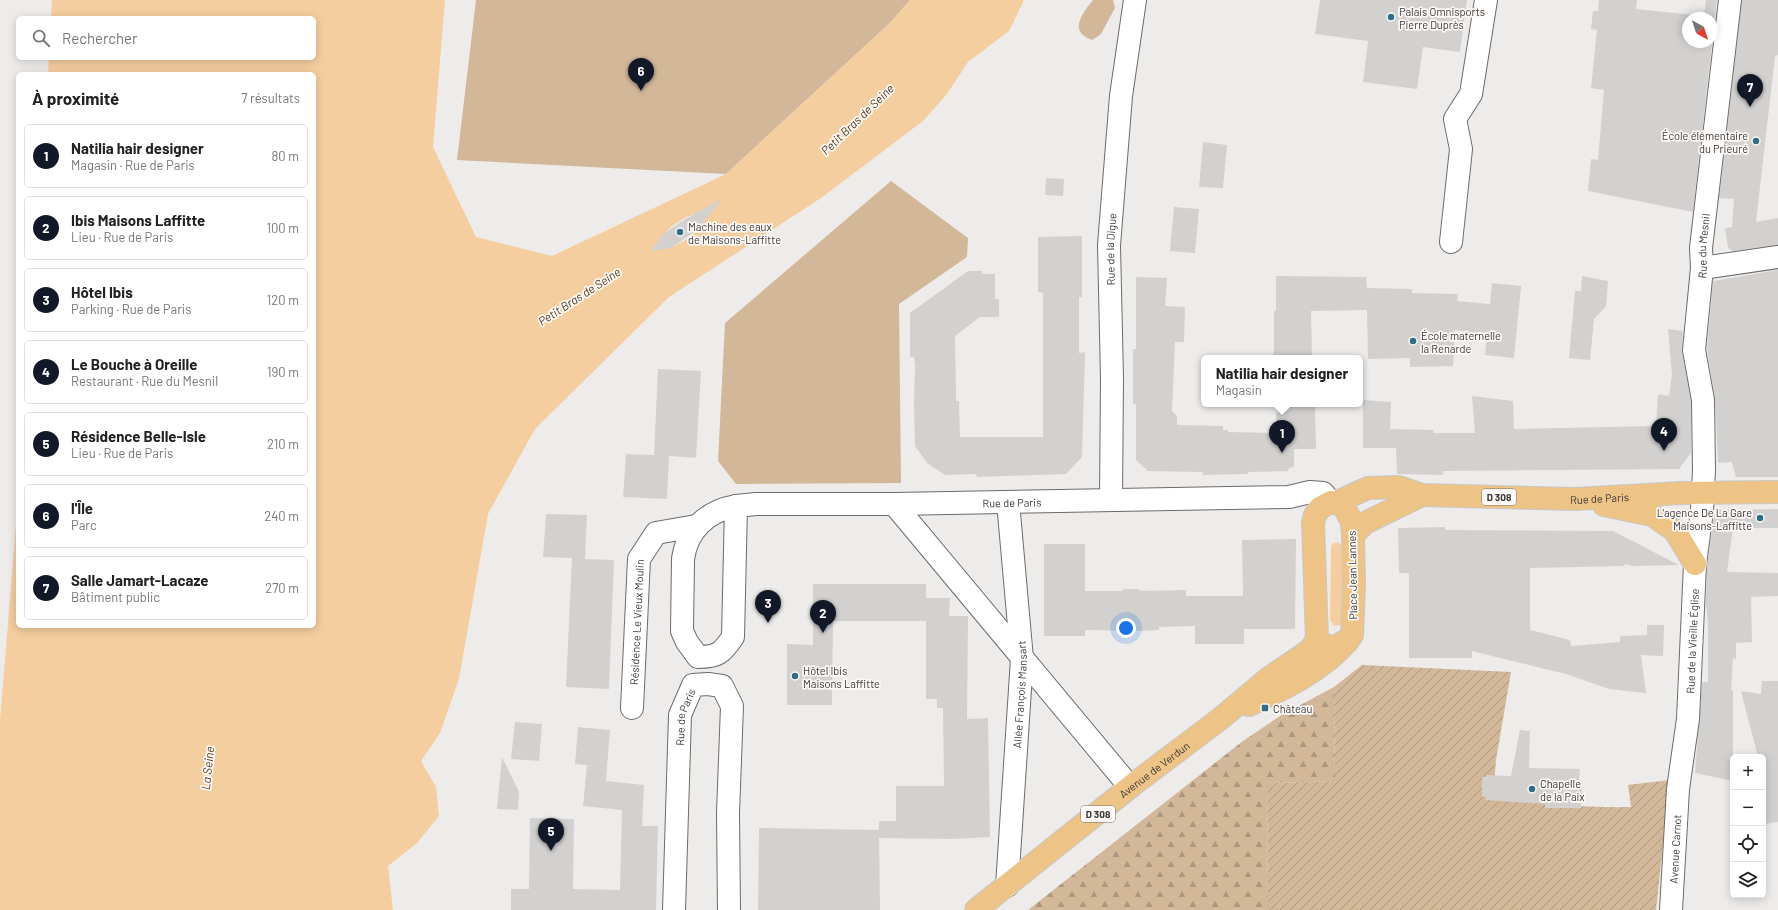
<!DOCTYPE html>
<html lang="fr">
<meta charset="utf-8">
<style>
body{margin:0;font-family:Barlow,sans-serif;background:#f6f6f6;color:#222}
.controls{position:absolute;right:12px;bottom:12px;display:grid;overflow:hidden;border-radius:6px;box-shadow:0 2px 10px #0003}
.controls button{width:36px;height:36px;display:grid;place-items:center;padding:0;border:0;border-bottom:1px solid #e0e0e0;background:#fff;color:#222;font:20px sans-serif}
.compass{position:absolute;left:1682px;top:12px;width:36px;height:36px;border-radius:50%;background:#fff;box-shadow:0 2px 10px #0003;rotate:141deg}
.you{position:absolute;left:1126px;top:628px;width:14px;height:14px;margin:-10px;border:3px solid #fff;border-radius:50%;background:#1a73e8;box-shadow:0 0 0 6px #1a73e833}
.badge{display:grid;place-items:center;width:26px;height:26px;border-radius:50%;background:#111827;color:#fff;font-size:13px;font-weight:700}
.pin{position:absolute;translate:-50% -33px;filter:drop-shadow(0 1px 2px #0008)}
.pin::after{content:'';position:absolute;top:21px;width:14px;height:12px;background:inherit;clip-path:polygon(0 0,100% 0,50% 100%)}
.popup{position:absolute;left:1201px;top:355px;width:162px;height:52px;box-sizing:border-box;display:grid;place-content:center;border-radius:6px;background:#fff;filter:drop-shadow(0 1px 3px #0005);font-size:13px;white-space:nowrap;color:#767676}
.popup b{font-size:15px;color:#222}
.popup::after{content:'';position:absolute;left:50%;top:100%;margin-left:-8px;border:8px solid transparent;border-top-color:#fff}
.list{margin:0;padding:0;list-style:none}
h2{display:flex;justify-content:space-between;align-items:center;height:52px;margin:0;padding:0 16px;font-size:17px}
h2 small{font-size:13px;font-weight:400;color:#767676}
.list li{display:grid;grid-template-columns:26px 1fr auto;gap:12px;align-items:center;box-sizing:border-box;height:64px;margin:0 8px 8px;padding:0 8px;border:1px solid #e0e0e0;border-radius:6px}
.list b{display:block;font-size:15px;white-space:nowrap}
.list p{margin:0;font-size:13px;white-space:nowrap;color:#767676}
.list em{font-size:13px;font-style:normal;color:#767676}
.icon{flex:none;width:22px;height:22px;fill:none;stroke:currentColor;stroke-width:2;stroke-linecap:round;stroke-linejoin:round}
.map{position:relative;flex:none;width:1778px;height:910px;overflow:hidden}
.search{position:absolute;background:#fff;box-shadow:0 2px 10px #0003;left:16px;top:16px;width:300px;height:44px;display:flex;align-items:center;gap:10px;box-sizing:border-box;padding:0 14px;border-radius:6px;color:#767676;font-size:15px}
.panel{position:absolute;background:#fff;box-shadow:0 2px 10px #0003;left:16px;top:72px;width:300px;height:556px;border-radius:6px}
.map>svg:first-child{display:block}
.forest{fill:url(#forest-firs)}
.park{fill:#d2b799}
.garden{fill:url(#garden-furrows)}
.water{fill:#f5ce9f;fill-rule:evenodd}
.building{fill:#d3d1cf;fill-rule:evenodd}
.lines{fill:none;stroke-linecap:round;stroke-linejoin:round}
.street-casing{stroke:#6d6b69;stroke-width:24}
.primary-casing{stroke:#c8c8c7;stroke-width:24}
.street{stroke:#fff;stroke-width:22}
.primary{stroke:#edc386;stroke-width:22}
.poi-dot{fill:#2e6e82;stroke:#fcf9f7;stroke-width:1.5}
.labels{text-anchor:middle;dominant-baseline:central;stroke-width:3.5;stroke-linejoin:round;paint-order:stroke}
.shield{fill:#fcf9f7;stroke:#747371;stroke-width:1}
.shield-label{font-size:10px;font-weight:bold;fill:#3a3938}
.poi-label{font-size:11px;fill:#3a3938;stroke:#fcf9f7;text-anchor:start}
.street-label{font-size:11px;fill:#3a3938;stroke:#fcf9f7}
.water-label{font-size:12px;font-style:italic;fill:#543915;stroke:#fcf9f7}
</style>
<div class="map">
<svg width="1778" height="910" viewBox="0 0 1778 910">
<defs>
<pattern id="forest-firs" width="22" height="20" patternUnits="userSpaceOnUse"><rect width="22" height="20" fill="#d2b799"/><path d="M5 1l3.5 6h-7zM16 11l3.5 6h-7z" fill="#ab967e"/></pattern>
<pattern id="garden-furrows" width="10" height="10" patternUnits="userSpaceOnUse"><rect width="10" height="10" fill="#d2b799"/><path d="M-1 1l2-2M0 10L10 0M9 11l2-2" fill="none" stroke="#ab967e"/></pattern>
</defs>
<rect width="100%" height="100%" fill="#eeecea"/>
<polygon class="forest" points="1334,687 1335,781 1267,783 1268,910 1028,910 1243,741 1280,716"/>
<g class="park">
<polygon points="476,0 910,0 891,22 726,174 457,160"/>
<path d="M 1093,0 L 1113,0 L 1115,8 L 1101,34 L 1092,40 C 1068,31 1082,14 1093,0 Z"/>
<polygon points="891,181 968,238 967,257 899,304 901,483 736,484 718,461 725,323"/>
</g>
<path class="garden" d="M 1362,665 L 1511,672 L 1496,760 L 1493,796 C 1539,803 1584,808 1631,807 L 1628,785 L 1670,780 L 1656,910 L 1268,910 L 1267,783 L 1335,781 L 1334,687 Z"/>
<g class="water">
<path d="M 52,0 L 445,0 L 433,147 L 476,237 L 552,256 L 726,174 L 891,22 L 910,0 L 1024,0 L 1009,31 L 968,62 L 947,94 L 923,121 L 821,198 L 669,297 L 535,429 L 488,514 L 459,679 L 440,733 L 421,761 L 436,787 L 439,816 L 417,843 L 388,866 L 393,910 L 0,910 L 0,721 L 18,500 L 18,626 L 314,626 L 314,74 L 48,74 L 49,58 L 314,58 L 314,18 L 51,18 ZM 700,212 L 706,218 C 697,235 674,251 655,249 C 661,231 682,217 700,212 Z"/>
<polygon points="1338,542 1344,547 1344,621 1340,625 1334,626 1330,620 1331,547 1332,544"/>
</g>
<g class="building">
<polygon points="1320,0 1467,0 1460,52 1423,47 1417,89 1363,82 1368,41 1315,34"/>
<path d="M 1599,0 L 1637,0 L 1636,9 L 1704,16 L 1706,0 L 1717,0 L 1693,212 L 1588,191 L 1591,159 L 1598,160 L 1604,90 L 1591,88 L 1597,30 L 1591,29 L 1593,11 L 1598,11 ZM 1688,18 L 1712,18 L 1712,42 L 1688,42 Z"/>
<polygon points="1742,0 1778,0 1778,55 1775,56 1756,222 1778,218 1778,245 1733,251 1728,248 1725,228 1732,227 1734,199 1719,198"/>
<polygon points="1203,142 1227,145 1223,188 1199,187"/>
<polygon points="1046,178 1064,179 1063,196 1045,195"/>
<polygon points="723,198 697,230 671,248 651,251 663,234 687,218"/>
<polygon points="1174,207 1199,209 1195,253 1170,251"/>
<polygon points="1082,236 1082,297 1079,297 1079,353 1085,352 1082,457 1066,474 977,477 976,474 945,475 927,463 915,446 914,403 915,366 914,357 910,357 910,313 968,271 982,271 982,274 995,274 995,299 999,299 999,317 980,317 955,336 956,393 956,401 959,401 960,437 1043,437 1043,293 1038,292 1038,237"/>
<polygon points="1778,270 1778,477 1736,477 1732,462 1718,463 1715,398 1707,349 1713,281"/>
<polygon points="1276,276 1366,277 1367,288 1412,289 1412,293 1458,294 1457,301 1490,304 1492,283 1521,286 1514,358 1485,355 1487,334 1455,330 1453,366 1410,367 1410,358 1368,359 1367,310 1311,311 1312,358 1274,358 1274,311 1276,311"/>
<polygon points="1582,276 1608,281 1606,306 1594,319 1590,360 1569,358 1575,291 1581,291"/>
<polygon points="1136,277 1167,278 1165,306 1185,307 1184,342 1175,342 1172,411 1177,416 1177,425 1223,426 1223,430 1228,430 1228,432 1277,433 1276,413 1278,413 1278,404 1315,404 1316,449 1294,449 1294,467 1289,468 1288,471 1248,472 1248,474 1203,475 1203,472 1148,471 1136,460 1136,404 1133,404 1133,349 1136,349"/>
<polygon points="1668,329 1683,331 1682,352 1691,401 1691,453 1679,469 1443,471 1443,475 1397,474 1396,448 1363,448 1363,400 1391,402 1390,429 1434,430 1433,433 1475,433 1472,396 1513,401 1514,429 1656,426 1658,394 1669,396 1672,375"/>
<polygon points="658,369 701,371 696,458 669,456 667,499 623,497 626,454 654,455"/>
<polygon points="1778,509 1778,528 1733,528 1727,572 1778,573 1778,596 1751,597 1752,642 1736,643 1736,659 1733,658 1731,690 1733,690 1733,781 1695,773 1702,682 1708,682 1708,623 1706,604 1707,565 1715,510"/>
<polygon points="546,514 587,515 585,559 614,560 609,689 566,687 572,558 543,557"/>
<polygon points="1445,527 1445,530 1613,531 1679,565 1633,566 1625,564 1624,566 1530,568 1530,630 1570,640 1571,646 1620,642 1620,636 1647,635 1647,625 1664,625 1663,656 1641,655 1646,693 1609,689 1566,674 1472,651 1472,658 1409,658 1409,573 1399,573 1398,528"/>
<polygon points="1296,539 1295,629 1244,629 1244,644 1195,644 1195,626 1159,627 1159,630 1140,631 1085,630 1085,636 1044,636 1044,544 1085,544 1085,591 1123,591 1123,589 1140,589 1139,591 1186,590 1186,596 1243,596 1242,540"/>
<polygon points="813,584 926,584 926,598 950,598 949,616 968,616 967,719 988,718 990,837 952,839 879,838 879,821 896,821 896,786 944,786 943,708 937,708 937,699 926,699 926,621 833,621 832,705 787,705 787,644 813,645"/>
<polygon points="1762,681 1778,681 1778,822 1763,824 1763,788 1765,785 1763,785 1763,757 1758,757 1741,691 1761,694"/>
<polygon points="515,722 542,724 539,761 511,759"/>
<polygon points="578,727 610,730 606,781 644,785 642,826 658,826 656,910 511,910 511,889 529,889 530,818 574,819 573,889 620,890 622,810 583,806 587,765 575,764"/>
<polygon points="1520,730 1530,731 1529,768 1580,769 1579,780 1582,781 1581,808 1545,808 1545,804 1486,800 1486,797 1482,797 1482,777 1486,777 1486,775 1511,776"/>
<polygon points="502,757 519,792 518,810 497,809"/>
<polygon points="759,828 879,830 880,910 758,910"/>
</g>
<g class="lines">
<g class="street-casing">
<g id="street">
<polyline points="1451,242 1461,149 1455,119 1471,94 1486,0"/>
<polyline points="1702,268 1778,257"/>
<path id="s1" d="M 1111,499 L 1112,378 L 1109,245 L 1121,96 L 1135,0"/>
<polyline points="894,504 1130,787"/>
<path id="s2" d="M 736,506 L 756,504 L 894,504 L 1289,497 L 1310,492 L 1323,493 L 1331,502"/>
<path d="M 736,506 L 733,637 C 722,653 718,657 698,657 L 687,642 L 682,631 L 683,559 C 687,530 707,511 736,506 Z"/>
<path id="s3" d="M 632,708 L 639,559 L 656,533 L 696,526"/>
<path id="s4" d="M 1007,886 L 1022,659 L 1008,502"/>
<path id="s5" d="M 674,910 L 680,715 L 693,685 L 708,684 L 722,686 L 732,706 L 728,813 L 729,910"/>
<path id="s6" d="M 1671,910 L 1678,789 L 1688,719 L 1695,564 L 1702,511 L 1704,470 L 1703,400 L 1694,350 L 1702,268 L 1701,248 L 1730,0"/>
</g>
</g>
<g class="primary-casing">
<g id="primary">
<polygon points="1331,502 1343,505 1352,522 1353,535 1354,584 1352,635 1349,639 1333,648 1325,645 1317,640 1313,523 1315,515 1320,508"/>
<path id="s7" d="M 1337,502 L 1368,488 L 1398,487 L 1422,495 L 1575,499 L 1682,493 L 1778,492"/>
<polyline points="1604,505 1652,515 1675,531 1695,564"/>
<polyline points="1353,535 1365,523 1422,495"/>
<path d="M 1249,705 C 1284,689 1322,671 1348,641"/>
<path id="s8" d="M 976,910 L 1130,787 L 1220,719 L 1269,678 L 1310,650 L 1317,640"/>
</g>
</g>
<use href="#street" class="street"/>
<use href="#primary" class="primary"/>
</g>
<g class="poi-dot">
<circle cx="1391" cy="17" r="4"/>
<circle cx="1756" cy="141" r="4"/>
<circle cx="680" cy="232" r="4"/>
<circle cx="1413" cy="341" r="4"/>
<circle cx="1760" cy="518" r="4"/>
<circle cx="795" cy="676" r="4"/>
<rect x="1261" y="704" width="8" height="8" rx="2"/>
<circle cx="1532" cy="789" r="4"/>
</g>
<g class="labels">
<g class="shield">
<rect x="1482" y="489" width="34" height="16" rx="3"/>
<rect x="1081" y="806" width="34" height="16" rx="3"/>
</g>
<g class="shield-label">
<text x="1499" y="497">D 308</text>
<text x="1098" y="814">D 308</text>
</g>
<g class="poi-label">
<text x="1399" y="11">Palais Omnisports<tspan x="1399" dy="13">Pierre Duprès</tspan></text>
<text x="1748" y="135" text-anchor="end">École élémentaire<tspan x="1748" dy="13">du Prieuré</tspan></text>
<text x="688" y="226">Machine des eaux<tspan x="688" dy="13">de Maisons-Laffitte</tspan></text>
<text x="1421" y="335">École maternelle<tspan x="1421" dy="13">la Renarde</tspan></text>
<text x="1752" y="512" text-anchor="end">L'agence De La Gare<tspan x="1752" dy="13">Maisons-Laffitte</tspan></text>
<text x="803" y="670">Hôtel Ibis<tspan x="803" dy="13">Maisons Laffitte</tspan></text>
<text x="1273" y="708">Château</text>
<text x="1540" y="783">Chapelle<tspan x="1540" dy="13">de la Paix</tspan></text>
</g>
<g class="street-label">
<text stroke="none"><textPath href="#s6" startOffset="667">Rue du Mesnil</textPath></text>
<text stroke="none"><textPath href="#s1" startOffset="250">Rue de la Digue</textPath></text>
<text stroke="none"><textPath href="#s7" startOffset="267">Rue de Paris</textPath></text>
<text stroke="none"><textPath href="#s2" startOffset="276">Rue de Paris</textPath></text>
<text transform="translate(1352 575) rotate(-91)">Place Jean Lannes</text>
<text stroke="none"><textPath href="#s3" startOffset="86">Résidence Le Vieux Moulin</textPath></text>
<text stroke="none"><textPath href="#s6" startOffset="270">Rue de la Vieille Église</textPath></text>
<text stroke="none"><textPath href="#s4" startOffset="192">Allée François Mansart</textPath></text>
<text stroke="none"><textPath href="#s5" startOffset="194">Rue de Paris</textPath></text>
<text stroke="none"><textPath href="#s8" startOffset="227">Avenue de Verdun</textPath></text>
<text stroke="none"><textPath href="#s6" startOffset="61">Avenue Carnot</textPath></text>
</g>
<g class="water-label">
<text transform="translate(857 119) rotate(-44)">Petit Bras de Seine</text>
<text transform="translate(579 296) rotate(-33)">Petit Bras de Seine</text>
<text transform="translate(207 768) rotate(-84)">La Seine</text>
</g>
</g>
</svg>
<div class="controls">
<button>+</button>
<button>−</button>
<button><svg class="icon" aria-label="locate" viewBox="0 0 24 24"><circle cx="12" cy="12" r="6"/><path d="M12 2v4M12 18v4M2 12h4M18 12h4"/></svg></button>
<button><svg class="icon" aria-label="layers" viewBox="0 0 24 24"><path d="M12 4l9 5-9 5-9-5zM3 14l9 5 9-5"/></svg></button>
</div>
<svg class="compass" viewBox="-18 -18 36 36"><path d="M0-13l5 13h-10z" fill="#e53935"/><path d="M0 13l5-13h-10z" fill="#767676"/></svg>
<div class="you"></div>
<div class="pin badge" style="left:1282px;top:453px">1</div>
<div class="popup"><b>Natilia hair designer</b>Magasin</div>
<div class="pin badge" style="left:823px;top:633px">2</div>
<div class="pin badge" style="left:768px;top:623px">3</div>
<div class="pin badge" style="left:1664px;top:451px">4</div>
<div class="pin badge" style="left:551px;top:851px">5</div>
<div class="pin badge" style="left:641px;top:91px">6</div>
<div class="pin badge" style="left:1750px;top:107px">7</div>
<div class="search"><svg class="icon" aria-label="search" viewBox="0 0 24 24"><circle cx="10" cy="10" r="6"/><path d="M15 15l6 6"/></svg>Rechercher</div>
<section class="panel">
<h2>À proximité<small>7 résultats</small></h2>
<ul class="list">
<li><span class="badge">1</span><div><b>Natilia hair designer</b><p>Magasin · Rue de Paris</p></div><em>80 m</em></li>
<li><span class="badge">2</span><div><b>Ibis Maisons Laffitte</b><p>Lieu · Rue de Paris</p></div><em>100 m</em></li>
<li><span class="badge">3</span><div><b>Hôtel Ibis</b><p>Parking · Rue de Paris</p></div><em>120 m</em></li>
<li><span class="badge">4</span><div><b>Le Bouche à Oreille</b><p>Restaurant · Rue du Mesnil</p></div><em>190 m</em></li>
<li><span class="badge">5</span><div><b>Résidence Belle-Isle</b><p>Lieu · Rue de Paris</p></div><em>210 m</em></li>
<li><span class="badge">6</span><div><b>l'Île</b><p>Parc</p></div><em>240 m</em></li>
<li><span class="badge">7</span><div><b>Salle Jamart-Lacaze</b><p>Bâtiment public</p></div><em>270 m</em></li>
</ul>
</section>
</div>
